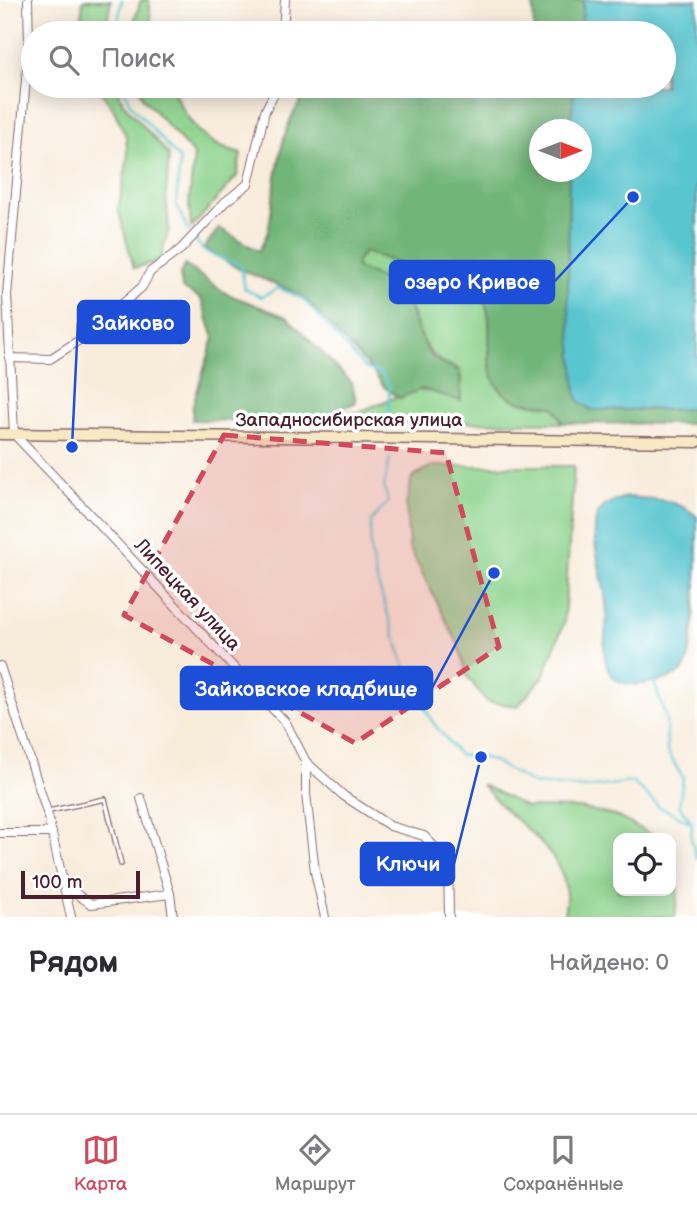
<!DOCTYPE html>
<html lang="ru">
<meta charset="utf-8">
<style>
body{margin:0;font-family:"Balsamiq Sans",sans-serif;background:#f7f7f7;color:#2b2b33}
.controls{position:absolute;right:21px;bottom:21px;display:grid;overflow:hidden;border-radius:14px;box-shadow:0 4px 18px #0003}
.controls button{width:63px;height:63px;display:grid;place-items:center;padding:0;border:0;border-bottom:2px solid #e1e1e2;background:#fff;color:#2b2b33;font:35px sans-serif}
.compass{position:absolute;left:529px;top:119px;width:63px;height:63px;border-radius:50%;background:#fff;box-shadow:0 4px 18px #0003;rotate:90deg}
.scale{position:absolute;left:21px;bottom:18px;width:119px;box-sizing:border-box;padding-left:7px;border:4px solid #4a1f2b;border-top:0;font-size:19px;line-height:24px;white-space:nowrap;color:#4a1f2b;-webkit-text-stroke:5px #fff;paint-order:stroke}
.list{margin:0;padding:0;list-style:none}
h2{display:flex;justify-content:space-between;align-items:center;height:91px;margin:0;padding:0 28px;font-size:30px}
h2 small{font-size:23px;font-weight:400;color:#7c7c81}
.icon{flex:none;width:38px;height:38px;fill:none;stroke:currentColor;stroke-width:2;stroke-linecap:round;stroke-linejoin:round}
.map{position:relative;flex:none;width:697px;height:917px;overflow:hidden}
.search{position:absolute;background:#fff;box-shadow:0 4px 18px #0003;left:21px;right:21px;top:21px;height:77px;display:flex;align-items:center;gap:18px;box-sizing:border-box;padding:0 24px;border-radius:38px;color:#7c7c81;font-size:26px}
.sheet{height:196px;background:#fff}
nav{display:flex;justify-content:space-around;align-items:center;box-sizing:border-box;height:98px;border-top:2px solid #e1e1e2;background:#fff;font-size:19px;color:#7c7c81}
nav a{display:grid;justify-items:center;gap:4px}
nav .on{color:#d1495b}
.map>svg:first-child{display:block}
.green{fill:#8ed38d;stroke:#6c795c;stroke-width:2}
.forest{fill:#72b578;stroke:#5e6a52;stroke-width:2}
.water{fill:#58c5cf;stroke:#51727d;stroke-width:2}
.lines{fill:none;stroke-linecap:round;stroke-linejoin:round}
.stream{stroke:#58c5cf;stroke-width:2.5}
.lane-casing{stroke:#876769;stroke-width:6}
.street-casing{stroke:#876769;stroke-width:10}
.secondary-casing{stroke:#876769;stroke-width:13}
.lane{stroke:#fff;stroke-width:3.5}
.street{stroke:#fff;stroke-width:8}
.secondary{stroke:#f6e9c3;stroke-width:10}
.marked{fill:#d1495b;fill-opacity:0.2;stroke:#d1495b;stroke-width:5;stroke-dasharray:14 9;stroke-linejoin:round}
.labels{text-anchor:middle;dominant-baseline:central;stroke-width:7;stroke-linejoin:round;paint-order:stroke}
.street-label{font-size:19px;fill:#4a1f2b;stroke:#fff}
.leader{fill:none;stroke:#1d4ed8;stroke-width:2.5}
.callout-dot{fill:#1d4ed8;stroke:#fff;stroke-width:2.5}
.callout{fill:#1d4ed8;stroke:#1d4ed8;stroke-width:2.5}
.callout-label{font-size:21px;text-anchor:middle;font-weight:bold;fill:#fff}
</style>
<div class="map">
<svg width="697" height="917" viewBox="0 0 697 917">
<rect width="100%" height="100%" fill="#fff"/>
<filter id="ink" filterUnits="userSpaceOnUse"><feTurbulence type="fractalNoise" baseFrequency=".0143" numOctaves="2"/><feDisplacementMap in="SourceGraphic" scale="14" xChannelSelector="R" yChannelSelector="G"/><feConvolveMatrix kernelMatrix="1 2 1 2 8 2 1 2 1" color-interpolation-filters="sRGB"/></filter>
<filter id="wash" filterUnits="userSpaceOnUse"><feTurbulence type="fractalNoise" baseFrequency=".00686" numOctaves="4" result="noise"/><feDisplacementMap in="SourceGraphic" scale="28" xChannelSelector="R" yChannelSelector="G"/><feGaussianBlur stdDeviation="1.57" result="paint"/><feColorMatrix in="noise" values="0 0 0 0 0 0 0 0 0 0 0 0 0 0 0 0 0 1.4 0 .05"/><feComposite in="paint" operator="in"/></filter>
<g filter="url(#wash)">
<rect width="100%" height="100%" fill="#f8ecdb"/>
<g class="green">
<polygon points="83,0 111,0 105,33 80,33"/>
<polygon points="141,0 149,0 152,33 130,33"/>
<polygon points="96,86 116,86 123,103 169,155 166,194 169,229 160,261 134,268 118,209 128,158 126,136 113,108"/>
<path d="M 138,86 L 171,86 C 189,123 200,143 241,154 L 237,176 L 191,228 L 189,203 L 194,155 L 143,98 Z"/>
<path d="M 364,252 C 371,252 417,272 424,276 C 430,280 434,287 442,289 C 458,294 475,285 485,304 C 497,326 478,369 503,392 C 518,407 536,401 554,407 L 563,423 L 297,421 L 340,411 L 356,413 L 413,390 L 436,392 L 461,400 L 461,377 L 457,368 C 415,357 420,318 400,286 L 357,268 L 356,262 Z"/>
<polygon points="432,466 574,466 564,623 543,677 518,706 487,702 467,676 459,646 409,547 406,506 412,477"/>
<path d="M 481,784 L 526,807 L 580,808 L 616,816 L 656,837 L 618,838 L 618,891 L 671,891 L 671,855 L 678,892 L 675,917 L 563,917 C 577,871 542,843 512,816 C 501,806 491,795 481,784 Z"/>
</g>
<g class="forest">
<polygon points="533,0 584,0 581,33 534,33"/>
<path d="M 323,86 L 575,86 L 570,129 L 540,130 L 540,172 L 569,172 L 568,300 L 579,401 L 592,410 L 697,409 L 697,424 L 563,423 L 554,407 C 536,401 518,407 503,392 C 478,369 497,326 485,304 C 474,285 458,294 442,289 C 434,287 430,280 424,276 C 417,272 371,252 364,252 L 356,262 L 357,268 L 400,286 L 428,352 L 434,359 L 460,371 L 461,401 L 422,389 L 399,398 L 384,387 L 372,370 L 301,295 L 239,269 L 204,248 L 219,228 L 259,251 C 263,243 268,234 269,226 C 276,188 278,99 323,86 Z"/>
<path d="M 185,265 L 227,294 L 287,317 L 352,383 L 356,402 C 307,428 246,420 192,420 L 193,404 L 214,338 L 201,299 L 182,288 L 180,274 Z"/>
</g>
<g class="water">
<polygon points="584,0 697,0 697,409 592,410 579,401 576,391 568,300 569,172 582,172 582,130 570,129 575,86 664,86 664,33 581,33"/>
<path d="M 627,497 C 653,499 678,498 697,517 C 697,547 697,650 684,669 C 672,681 654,682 639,684 C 626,685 613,682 608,669 C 601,652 606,634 607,616 C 608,586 588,543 597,516 C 602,503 616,500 627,497 Z"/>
</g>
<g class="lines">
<g class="stream">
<polyline points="116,33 122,0"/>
<polyline points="123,86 131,105 180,160 176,203 188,231"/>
<polyline points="196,241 204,251 241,266 245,289 261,297 279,288 303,299 364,367 383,375 389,386 389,414"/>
<polyline points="390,458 384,486 388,502 371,521 370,547 376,578 409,679 432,721 459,755 481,757 495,762 533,784 586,788 633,782 658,806 692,823 691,839 697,858"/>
<polyline points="654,682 666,718 667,751 683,778 679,805 690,820"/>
</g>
</g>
</g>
<g filter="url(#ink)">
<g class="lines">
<g class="lane-casing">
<polyline id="lane" points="49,811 105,799 121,864"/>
</g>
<g class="street-casing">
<g id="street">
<polyline points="28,0 29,45 7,295 14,434 286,723 306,762 306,794 315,872 325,917"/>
<polyline points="283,33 285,0"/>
<polyline points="9,358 50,359 84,337 142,287 150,272 181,249 225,202 248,184 265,111 278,86"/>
<polyline points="0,666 47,812 71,917"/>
<polyline points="306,762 344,796 390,826 424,836 448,861 449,917"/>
<polyline points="141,798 170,894 173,917"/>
<polyline points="0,833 52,833"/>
<polyline points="65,886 91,904 170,894"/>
</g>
</g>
<g class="secondary-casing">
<polyline id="secondary" points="0,434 697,442"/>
</g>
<use href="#lane" class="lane"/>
<use href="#street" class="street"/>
<use href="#secondary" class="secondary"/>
</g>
</g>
<path class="marked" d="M 224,435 L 446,453 L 499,647 L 355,743 L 124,615 Z"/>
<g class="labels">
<g class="street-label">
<text x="349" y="420">Западносибирская улица</text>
<text transform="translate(187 595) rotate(47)">Липецкая улица</text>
</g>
</g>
<path class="leader" d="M633 197L554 282M72 447L78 322M494 573L432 688M481 757L454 864"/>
<g class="callout-dot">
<circle cx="633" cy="197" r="7"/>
<circle cx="72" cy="447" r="7"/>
<circle cx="494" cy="573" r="7"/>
<circle cx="481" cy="757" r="7"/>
</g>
<g class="callout">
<rect x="390" y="261" width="164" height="42" rx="7"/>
<rect x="78" y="301" width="111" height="42" rx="7"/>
<rect x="181" y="667" width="251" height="42" rx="7"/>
<rect x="361" y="843" width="93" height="42" rx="7"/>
</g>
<g class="callout-label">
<text x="472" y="289">озеро Кривое</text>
<text x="133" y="330">Зайково</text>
<text x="306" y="696">Зайковское кладбище</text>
<text x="408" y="871">Ключи</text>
</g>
</svg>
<div class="controls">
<button><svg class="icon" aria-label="locate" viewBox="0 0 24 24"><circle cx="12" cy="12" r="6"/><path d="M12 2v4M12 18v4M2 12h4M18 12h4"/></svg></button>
</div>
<svg class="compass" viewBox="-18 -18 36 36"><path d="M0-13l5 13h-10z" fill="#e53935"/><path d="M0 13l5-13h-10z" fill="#7c7c81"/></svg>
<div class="scale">100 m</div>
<div class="search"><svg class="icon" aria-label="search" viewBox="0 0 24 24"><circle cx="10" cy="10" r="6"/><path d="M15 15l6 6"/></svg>Поиск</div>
</div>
<section class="sheet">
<h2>Рядом<small>Найдено: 0</small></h2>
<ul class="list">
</ul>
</section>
<nav>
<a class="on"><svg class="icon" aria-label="map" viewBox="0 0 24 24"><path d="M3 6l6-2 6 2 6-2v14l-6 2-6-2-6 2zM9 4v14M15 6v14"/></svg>Карта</a>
<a><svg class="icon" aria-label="directions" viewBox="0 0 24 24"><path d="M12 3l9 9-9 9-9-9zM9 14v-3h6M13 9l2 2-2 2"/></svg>Маршрут</a>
<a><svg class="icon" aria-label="saved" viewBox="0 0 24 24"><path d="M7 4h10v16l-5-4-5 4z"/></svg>Сохранённые</a>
</nav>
